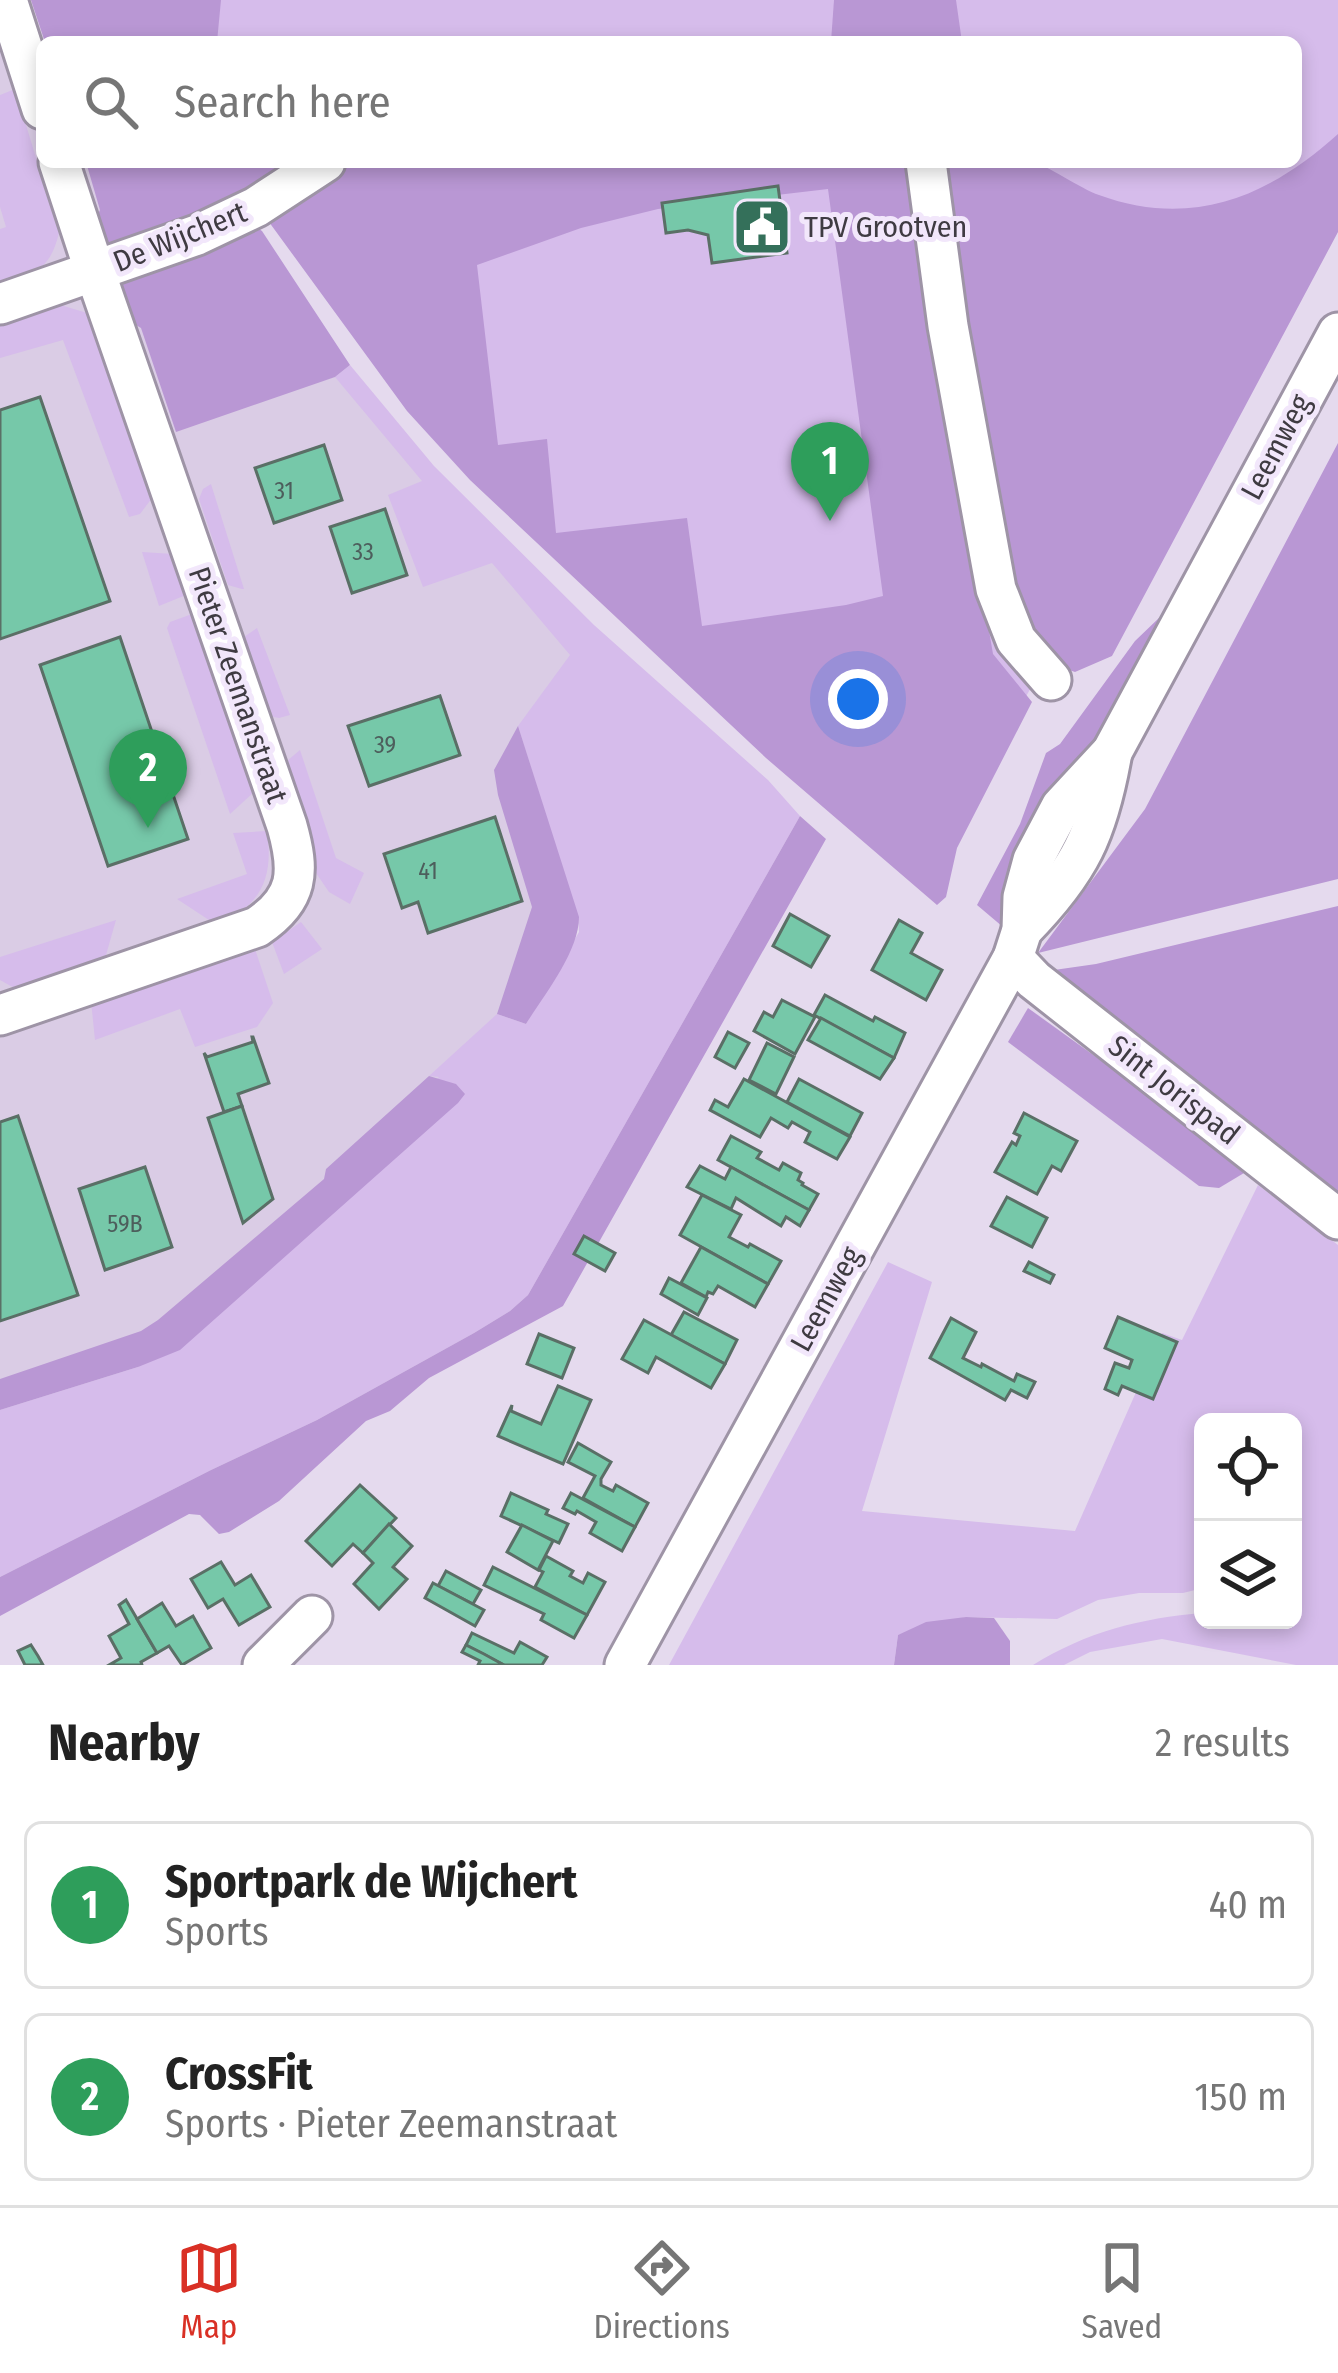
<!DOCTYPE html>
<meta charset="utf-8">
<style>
body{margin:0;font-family:"Fira Sans Condensed",sans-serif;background:#f6f6f6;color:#222}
.controls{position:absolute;right:36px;bottom:36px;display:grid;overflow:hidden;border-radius:18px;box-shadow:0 6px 18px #0003}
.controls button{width:108px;height:108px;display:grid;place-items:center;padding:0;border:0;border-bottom:3px solid #e0e0e0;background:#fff;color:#222;font:60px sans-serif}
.you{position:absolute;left:858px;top:699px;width:42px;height:42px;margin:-30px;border:9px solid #fff;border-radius:50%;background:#1a73e8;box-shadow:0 0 0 18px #1a73e833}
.badge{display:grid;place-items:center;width:78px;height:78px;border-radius:50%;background:#d93025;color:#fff;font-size:39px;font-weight:700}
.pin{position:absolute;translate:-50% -99px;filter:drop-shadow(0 3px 6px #0008)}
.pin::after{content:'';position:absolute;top:63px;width:42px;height:36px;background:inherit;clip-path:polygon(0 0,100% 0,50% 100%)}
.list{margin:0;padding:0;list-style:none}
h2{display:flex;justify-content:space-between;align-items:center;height:156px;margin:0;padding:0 48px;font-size:51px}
h2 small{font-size:39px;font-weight:400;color:#767676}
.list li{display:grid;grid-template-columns:78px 1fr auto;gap:36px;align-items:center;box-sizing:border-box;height:168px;margin:0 24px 24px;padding:0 24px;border:3px solid #e0e0e0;border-radius:18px}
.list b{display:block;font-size:45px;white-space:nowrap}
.list p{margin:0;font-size:39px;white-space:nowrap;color:#767676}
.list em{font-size:39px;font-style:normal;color:#767676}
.icon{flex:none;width:66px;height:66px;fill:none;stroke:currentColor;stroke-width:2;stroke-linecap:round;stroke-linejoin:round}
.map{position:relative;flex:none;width:1338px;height:1665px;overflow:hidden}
.search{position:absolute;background:#fff;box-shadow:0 6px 18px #0003;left:36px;right:36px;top:36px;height:132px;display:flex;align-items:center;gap:30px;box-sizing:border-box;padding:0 42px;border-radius:18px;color:#767676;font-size:45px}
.sheet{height:540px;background:#fff}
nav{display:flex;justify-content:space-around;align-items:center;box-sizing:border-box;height:168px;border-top:3px solid #e0e0e0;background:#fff;font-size:33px;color:#767676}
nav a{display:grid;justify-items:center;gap:6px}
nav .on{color:#d93025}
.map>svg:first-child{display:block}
.built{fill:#dacce5}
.green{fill:#d6bceb}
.forest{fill:#b997d4;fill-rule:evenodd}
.building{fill:#76c8a9;stroke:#5a6f66;stroke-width:3}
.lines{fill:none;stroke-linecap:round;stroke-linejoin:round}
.minor-casing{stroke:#9e94a6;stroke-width:45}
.minor{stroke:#fff;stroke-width:39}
.labels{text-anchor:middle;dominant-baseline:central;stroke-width:10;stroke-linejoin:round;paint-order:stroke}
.number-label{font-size:24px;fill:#4d5e5c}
.poi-label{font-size:30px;fill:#3f3b42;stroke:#f2e7fb;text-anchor:start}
.street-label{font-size:30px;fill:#3f3b42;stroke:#f2e7fb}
</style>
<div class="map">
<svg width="1338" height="1665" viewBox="0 0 1338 1665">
<rect width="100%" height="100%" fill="#e5daee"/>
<polygon class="built" points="0,0 43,0 57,42 42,42 42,162 95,162 178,425 344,374 602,676 547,915 478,1056 161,1339 0,1389"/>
<g class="green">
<polygon points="123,0 1338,0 1338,142 929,869 630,622 245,162 1296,162 1296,42 155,42"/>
<path d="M 15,89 L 59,233 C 49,272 36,271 0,284 L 0,229 L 6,227 L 0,207 L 0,95 Z"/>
<polygon points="54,303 87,313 96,325 152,498 140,514 129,517 63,340 0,358 0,318"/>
<polygon points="350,365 434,466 594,625 768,780 800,816 528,1295 510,1311 474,1333 317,1420 211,1470 0,1577 0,1410 138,1367 439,1077 429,1076 497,1014 526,1024 579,932 578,917 518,726 570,655 492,563 423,587 388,495 422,481 335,377"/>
<polygon points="211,484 244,589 242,589 228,585 199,499 203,489"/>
<polygon points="142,552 173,554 186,595 159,606"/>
<polygon points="192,614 254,792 230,814 167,628 170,622"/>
<polygon points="257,628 290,715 279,718 264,715 238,641"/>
<polygon points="300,750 336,858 364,873 350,904 329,892 316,873 280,767"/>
<path d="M 267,831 C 274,878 261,908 215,924 L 177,899 L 247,874 L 233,833 Z"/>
<polygon points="116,920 104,962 18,990 0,980 0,957"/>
<polygon points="301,922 322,949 284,974 272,942"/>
<polygon points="254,946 273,1003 257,1027 195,1047 180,1009 95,1040 91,1001"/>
<path d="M 1258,1185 L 1338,1245 L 1338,1665 L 1296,1665 L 1162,1639 L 1090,1652 L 1064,1665 L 1033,1665 C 1086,1632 1141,1618 1203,1613 L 1203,1620 L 1293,1620 L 1293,1422 L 1203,1422 L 1203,1588 L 1183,1593 L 1139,1593 L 1098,1600 L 1057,1619 L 966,1617 L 898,1635 L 894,1665 L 669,1665 L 888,1262 L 932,1282 L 862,1511 L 1075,1531 L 1162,1333 L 1182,1340 Z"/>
</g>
<g class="forest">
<polygon points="31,0 221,0 217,42 45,42"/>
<polygon points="834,0 956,0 962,42 831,42"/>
<path d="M 1338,134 L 1338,232 L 1112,656 L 1075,672 L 1052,664 L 1015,608 L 940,162 C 970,162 1003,158 1033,162 C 1045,164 1081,189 1099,195 C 1192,229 1268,197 1338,134 Z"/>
<polygon points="86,162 302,162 157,237 110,246 104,244 92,226 100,210"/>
<path d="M 344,162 L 909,162 L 993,654 L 1032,702 L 957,848 L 946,897 L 937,905 L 766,758 L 470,480 L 407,411 L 269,222 L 273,204 ZM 828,189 L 883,596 L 846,605 L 702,626 L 687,518 L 556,533 L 547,439 L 498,445 L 477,265 L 581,228 L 658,209 Z"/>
<polygon points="256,227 262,231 350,365 335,377 176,432 141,328 123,317 116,297 120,280"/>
<polygon points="1338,443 1338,879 1038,953 1145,809"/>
<polygon points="1160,617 1108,734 1003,927 977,905 1020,824 1046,753 1060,744 1135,641"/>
<path d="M 518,726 L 579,917 C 579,952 544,995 526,1024 L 497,1014 L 532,907 L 498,795 L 494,770 Z"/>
<polygon points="800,816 826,839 563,1306 429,1378 390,1411 366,1421 279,1501 229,1532 219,1534 200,1515 189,1514 0,1616 0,1577 211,1470 317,1420 474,1333 510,1311 528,1295"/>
<polygon points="1338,906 1338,1215 1040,972 1096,964"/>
<polygon points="1028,1008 1110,1067 1244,1173 1219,1188 1199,1186 1008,1042"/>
<polygon points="429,1076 456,1084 465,1094 458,1103 180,1350 138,1367 0,1410 0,1379 141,1331 158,1320 324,1179 326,1169"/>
<polygon points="966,1617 994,1618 1010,1641 1010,1665 894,1665 898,1635 926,1622"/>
</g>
<g class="building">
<polygon points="778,186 787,253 712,263 708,235 688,230 666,233 662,203"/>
<polygon points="40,397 110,601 0,639 0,410"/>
<polygon points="324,445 342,500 274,523 255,468"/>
<polygon points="385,509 407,575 352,593 330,527"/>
<polygon points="120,637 188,839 108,866 40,665"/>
<polygon points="440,696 460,755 369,786 348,726"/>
<polygon points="495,817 522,901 428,933 418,902 402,908 384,854"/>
<polygon points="790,914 829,936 811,967 773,946"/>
<polygon points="899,920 922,933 911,953 942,970 926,1000 872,970"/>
<polygon points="825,995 873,1021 875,1017 905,1033 894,1058 814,1015"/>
<polygon points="782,1000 815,1017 795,1054 754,1031 764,1012 773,1017"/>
<polygon points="821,1018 894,1058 880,1079 808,1040"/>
<polygon points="728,1032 749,1043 735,1068 715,1057"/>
<polygon points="252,1037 253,1037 269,1083 238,1094 242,1106 224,1112 204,1053 207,1057 253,1042"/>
<polygon points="767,1043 794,1057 776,1094 749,1080"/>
<polygon points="744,1079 850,1137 837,1159 805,1142 810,1132 792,1122 788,1128 771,1118 760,1137 710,1110 715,1100 728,1107"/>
<polygon points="799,1079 862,1113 850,1136 787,1102"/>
<polygon points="242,1106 273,1199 243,1223 208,1118"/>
<polygon points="1024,1113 1077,1141 1061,1171 1052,1166 1037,1194 995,1172 1012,1142 1016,1145 1020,1136 1014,1133"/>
<polygon points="18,1116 78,1295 0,1321 0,1122"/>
<polygon points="731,1136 761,1152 757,1158 779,1170 783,1163 801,1173 798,1180 803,1183 802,1185 818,1194 809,1210 718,1160"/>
<polygon points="700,1166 725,1179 731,1167 809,1210 800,1226 786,1217 781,1226 736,1198 731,1209 687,1187"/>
<polygon points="145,1167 172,1247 105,1270 79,1189"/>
<polygon points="702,1195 741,1215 729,1237 748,1247 750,1244 781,1261 768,1284 680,1235"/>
<polygon points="1007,1197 1047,1218 1032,1247 991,1226"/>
<polygon points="584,1236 615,1253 605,1271 574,1254"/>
<polygon points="701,1247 768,1284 755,1307 718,1286 713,1294 708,1292 706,1297 681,1283"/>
<polygon points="1029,1262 1054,1275 1050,1283 1024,1271"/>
<polygon points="669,1278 707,1298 698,1315 661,1294"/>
<polygon points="684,1312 737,1340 725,1364 671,1335"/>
<polygon points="1118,1317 1177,1342 1153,1399 1122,1386 1118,1395 1105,1389 1115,1363 1129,1368 1132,1360 1105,1348"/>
<polygon points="951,1318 976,1332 963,1358 981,1367 982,1364 1014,1381 1017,1374 1035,1382 1027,1398 1011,1390 1005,1400 930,1358"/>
<polygon points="644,1320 725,1364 711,1388 656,1357 648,1373 622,1359"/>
<polygon points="539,1334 574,1348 562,1378 527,1364"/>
<polygon points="558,1386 591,1400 563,1464 498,1436 512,1405 511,1411 541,1424"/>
<polygon points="578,1443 611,1462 601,1479 601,1485 613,1491 616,1485 648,1503 635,1527 583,1498 595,1476 568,1462"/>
<polygon points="360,1485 396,1518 363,1553 353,1544 332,1566 306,1541"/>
<polygon points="511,1493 548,1510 546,1514 568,1524 559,1543 501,1516"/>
<polygon points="571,1493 635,1527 622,1551 590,1533 596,1522 577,1511 575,1514 563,1508"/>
<polygon points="389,1524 412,1546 393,1567 407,1579 379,1609 354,1584 373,1563 363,1553"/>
<polygon points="522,1525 553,1541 538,1570 507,1552"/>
<polygon points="546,1556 573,1571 570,1576 583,1583 588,1573 605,1582 587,1615 535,1587 543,1572 539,1570"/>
<polygon points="221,1562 235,1585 251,1575 270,1607 239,1625 223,1599 208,1608 191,1579"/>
<polygon points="493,1567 587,1615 574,1638 541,1620 544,1614 484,1585"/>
<polygon points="446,1571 481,1590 473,1604 438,1586"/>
<polygon points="433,1583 484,1610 475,1626 425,1598"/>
<polygon points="126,1600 157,1653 141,1662 142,1665 109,1665 121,1658 109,1636 129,1624 119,1605"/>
<polygon points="162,1603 176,1626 193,1616 211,1648 182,1665 169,1646 157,1653 137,1619"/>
<polygon points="472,1633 514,1653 520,1642 547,1657 542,1665 504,1665 466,1645"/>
<polygon points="31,1645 38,1656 43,1665 25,1665 18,1651"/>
<polygon points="466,1645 484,1654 504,1665 478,1665 480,1661 462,1652"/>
</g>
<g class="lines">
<g class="minor-casing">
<g id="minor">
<polyline points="7,0 42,109"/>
<polyline points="926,162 948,326 996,589 1016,640 1051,680"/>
<polyline points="0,304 197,235 256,207 325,162"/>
<path d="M 1022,930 C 1080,871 1098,833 1112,752"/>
<polyline points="1013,958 1034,980 1338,1219"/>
<path d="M 0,1015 L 257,927 C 299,899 300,872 287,826 L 95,272 L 59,162"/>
<polyline points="263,1665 312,1616"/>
<polyline points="625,1665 1013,958 1022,930 1023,897 1033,860 1061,807 1112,752 1338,333"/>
</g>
</g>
<use href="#minor" class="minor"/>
</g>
<defs>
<g id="civic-square" transform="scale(3)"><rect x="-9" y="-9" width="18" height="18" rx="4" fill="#34705a" stroke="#f2e7fb"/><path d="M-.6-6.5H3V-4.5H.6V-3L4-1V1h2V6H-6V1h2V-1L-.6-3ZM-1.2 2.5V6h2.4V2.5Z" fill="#fff"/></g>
</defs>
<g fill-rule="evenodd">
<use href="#civic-square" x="762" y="227"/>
</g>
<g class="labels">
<g class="number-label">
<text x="284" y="491">31</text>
<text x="363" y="552">33</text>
<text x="385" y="745">39</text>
<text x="428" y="871">41</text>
<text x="125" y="1224">59B</text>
</g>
<g class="poi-label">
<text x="804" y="227">TPV Grootven</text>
</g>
<g class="street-label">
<text transform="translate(180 237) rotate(-22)">De Wijchert</text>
<text transform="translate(1276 447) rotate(-62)">Leemweg</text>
<text transform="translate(238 685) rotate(71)">Pieter Zeemanstraat</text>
<text transform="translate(1174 1090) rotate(38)">Sint Jorispad</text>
<text transform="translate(826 1299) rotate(-61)">Leemweg</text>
</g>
</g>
</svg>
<div class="controls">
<button><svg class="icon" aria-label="locate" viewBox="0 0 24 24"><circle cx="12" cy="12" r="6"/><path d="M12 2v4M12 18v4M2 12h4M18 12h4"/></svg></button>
<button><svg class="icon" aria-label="layers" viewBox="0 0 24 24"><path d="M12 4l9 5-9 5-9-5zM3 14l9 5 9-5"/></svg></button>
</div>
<div class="you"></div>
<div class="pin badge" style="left:830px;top:521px;background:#2e9e5b">1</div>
<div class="pin badge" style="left:148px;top:828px;background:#2e9e5b">2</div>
<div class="search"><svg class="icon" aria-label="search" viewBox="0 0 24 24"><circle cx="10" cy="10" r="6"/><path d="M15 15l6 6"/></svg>Search here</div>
</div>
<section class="sheet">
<h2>Nearby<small>2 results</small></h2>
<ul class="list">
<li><span class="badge" style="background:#2e9e5b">1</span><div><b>Sportpark de Wijchert</b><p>Sports</p></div><em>40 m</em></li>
<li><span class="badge" style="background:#2e9e5b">2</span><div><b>CrossFit</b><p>Sports · Pieter Zeemanstraat</p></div><em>150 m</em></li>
</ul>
</section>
<nav>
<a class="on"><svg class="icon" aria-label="map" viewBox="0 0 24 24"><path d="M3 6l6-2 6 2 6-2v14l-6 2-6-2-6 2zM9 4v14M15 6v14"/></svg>Map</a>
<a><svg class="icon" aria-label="directions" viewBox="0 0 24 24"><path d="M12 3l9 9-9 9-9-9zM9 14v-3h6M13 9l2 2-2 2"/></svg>Directions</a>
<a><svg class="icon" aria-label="saved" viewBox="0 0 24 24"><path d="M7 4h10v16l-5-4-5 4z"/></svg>Saved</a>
</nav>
